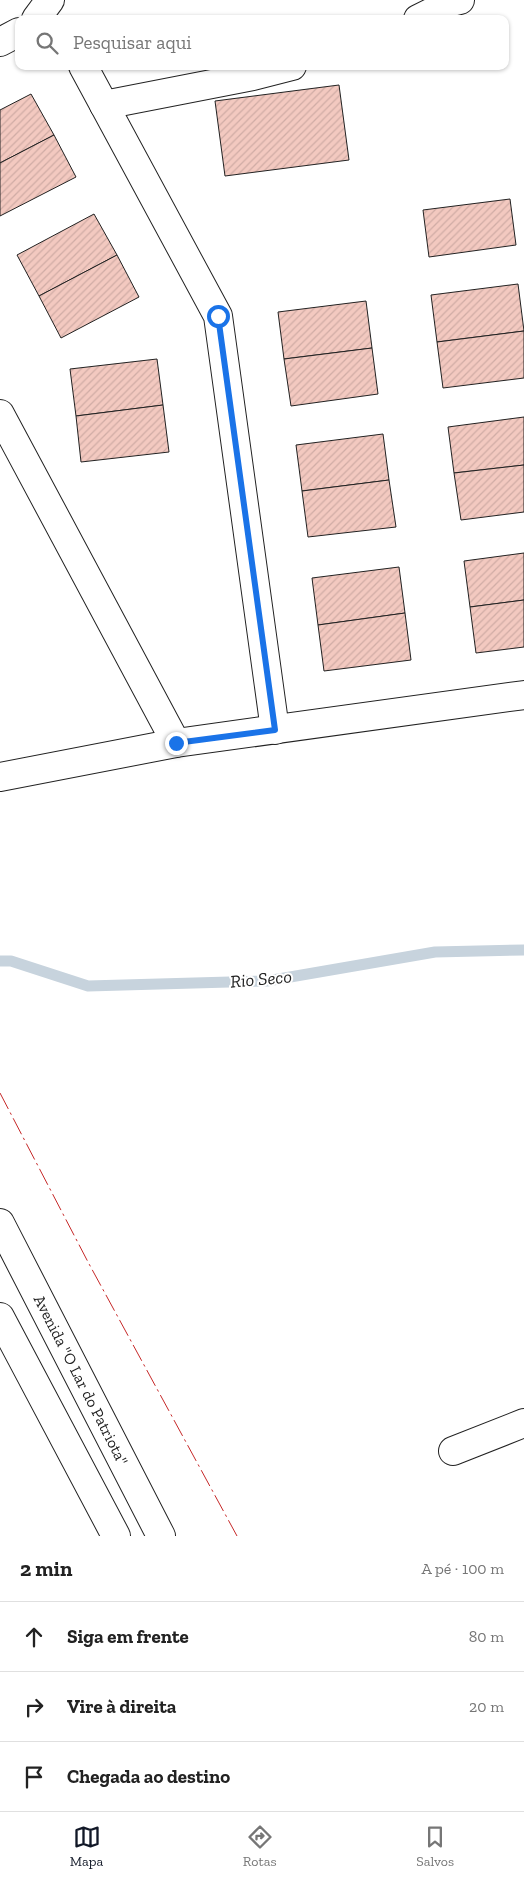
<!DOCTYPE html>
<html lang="pt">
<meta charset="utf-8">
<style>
body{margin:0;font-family:"Zilla Slab",serif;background:#f2f2f2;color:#222}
.stop{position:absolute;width:15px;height:15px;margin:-11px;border:4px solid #1a73e8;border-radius:50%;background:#fff}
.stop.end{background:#1a73e8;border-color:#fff;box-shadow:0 1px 5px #0008}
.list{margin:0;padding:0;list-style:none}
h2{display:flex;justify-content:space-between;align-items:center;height:65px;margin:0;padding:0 20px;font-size:21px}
h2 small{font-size:16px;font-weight:400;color:#767676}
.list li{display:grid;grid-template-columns:32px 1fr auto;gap:15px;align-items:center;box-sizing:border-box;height:70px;padding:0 20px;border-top:1px solid #e0e0e0}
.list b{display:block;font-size:19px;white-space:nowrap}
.list em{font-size:16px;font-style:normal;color:#767676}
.icon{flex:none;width:28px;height:28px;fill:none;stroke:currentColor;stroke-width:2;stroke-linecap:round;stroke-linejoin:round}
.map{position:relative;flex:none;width:524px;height:1536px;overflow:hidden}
.search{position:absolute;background:#fff;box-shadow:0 1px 4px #0004;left:15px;right:15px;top:15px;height:55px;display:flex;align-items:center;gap:12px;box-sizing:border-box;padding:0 18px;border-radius:10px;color:#767676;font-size:19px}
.sheet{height:275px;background:#fff}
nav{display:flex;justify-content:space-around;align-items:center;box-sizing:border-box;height:70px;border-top:1px solid #e0e0e0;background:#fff;font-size:14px;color:#767676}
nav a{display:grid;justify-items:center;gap:2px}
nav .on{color:#111827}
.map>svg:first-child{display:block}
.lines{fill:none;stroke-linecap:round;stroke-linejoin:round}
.stream{stroke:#c7d3dd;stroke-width:11}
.building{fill:url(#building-hatch);stroke:#222}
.minor-casing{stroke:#222;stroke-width:30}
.major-casing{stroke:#222;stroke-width:30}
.minor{stroke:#fff;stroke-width:28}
.major{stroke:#fff;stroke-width:28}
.power{stroke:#c62828;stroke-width:1;stroke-dasharray:18 4 2.5 4;stroke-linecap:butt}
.route{stroke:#1a73e8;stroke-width:6}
.labels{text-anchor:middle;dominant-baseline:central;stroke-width:4;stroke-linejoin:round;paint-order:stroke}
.street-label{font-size:16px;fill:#222;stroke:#fff}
.water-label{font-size:18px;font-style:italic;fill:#222;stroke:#fff}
</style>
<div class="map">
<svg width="524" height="1536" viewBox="0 0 524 1536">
<defs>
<pattern id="building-hatch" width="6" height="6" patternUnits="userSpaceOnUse" patternTransform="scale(1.25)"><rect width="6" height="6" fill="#f3c9c0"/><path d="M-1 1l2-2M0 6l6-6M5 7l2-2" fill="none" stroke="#d0aca5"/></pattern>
</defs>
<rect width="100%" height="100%" fill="#fff"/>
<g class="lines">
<polyline class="stream" points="0,961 11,961 88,986 267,981 435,952 524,950"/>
</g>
<g class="building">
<polygon points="339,85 349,160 225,176 215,101"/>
<polygon points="31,94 54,135 0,163 0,110"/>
<polygon points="54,135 76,177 0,216 0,163"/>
<polygon points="510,199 516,245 429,257 423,210"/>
<polygon points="94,214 117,255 39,296 17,255"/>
<polygon points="117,255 139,297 61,338 39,296"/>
<polygon points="518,284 524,331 437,342 431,295"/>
<polygon points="366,301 372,348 284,359 278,312"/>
<polygon points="524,331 524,378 443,388 437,342"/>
<polygon points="372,348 378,394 291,406 284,359"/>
<polygon points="157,359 163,405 76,416 70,369"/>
<polygon points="163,405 169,452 81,462 76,416"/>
<polygon points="524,417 524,465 454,473 448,427"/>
<polygon points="383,434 389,480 302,491 296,445"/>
<polygon points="524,465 524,512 461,520 454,473"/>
<polygon points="389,480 396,527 308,537 302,491"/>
<polygon points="524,553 524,600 470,607 464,561"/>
<polygon points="399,567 405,613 318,625 312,578"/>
<polygon points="524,600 524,647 476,653 470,607"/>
<polygon points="405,613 411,660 324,671 318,625"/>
</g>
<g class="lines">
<g class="minor-casing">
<g id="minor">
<polyline points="36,19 50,0"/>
<polyline points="418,19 452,2 460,0"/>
<polyline points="0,42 19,32"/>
<polyline points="83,66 218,316 275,730"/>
<polyline points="104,105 253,76 292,66"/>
<polyline points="0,414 176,743"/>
<polyline points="0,777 176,743 524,695"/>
<polyline points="453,1451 524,1423"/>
</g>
</g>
<g class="major-casing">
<g id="major">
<polyline points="0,1223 161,1536"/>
<polyline points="0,1317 116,1536"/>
</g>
</g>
<use href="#minor" class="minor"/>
<use href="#major" class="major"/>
<polyline class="power" points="0,1093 88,1262 237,1536"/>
</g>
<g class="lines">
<polyline class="route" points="176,743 275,730 218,316"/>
</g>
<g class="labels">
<g class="street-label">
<text transform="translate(81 1380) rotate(63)">Avenida "O Lar do Patriota"</text>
</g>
<g class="water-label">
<text transform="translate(261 979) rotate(-5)">Rio Seco</text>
</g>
</g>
</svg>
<div class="stop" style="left:218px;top:316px"></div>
<div class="stop end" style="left:176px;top:743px"></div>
<div class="search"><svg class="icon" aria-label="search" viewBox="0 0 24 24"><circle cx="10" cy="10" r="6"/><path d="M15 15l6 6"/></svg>Pesquisar aqui</div>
</div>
<section class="sheet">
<h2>2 min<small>A pé · 100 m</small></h2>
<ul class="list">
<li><svg class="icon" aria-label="ahead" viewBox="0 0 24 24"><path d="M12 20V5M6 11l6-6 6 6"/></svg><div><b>Siga em frente</b></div><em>80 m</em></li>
<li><svg class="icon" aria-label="right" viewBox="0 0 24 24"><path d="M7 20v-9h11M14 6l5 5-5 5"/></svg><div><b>Vire à direita</b></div><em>20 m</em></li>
<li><svg class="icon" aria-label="arrive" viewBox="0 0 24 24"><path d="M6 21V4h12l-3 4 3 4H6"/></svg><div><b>Chegada ao destino</b></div></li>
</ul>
</section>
<nav>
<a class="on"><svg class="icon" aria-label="map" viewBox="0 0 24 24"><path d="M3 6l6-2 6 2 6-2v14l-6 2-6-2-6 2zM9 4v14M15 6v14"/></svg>Mapa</a>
<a><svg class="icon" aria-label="directions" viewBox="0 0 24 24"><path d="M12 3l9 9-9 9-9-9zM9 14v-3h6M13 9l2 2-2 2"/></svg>Rotas</a>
<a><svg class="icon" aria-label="saved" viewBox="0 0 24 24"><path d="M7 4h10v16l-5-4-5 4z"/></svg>Salvos</a>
</nav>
